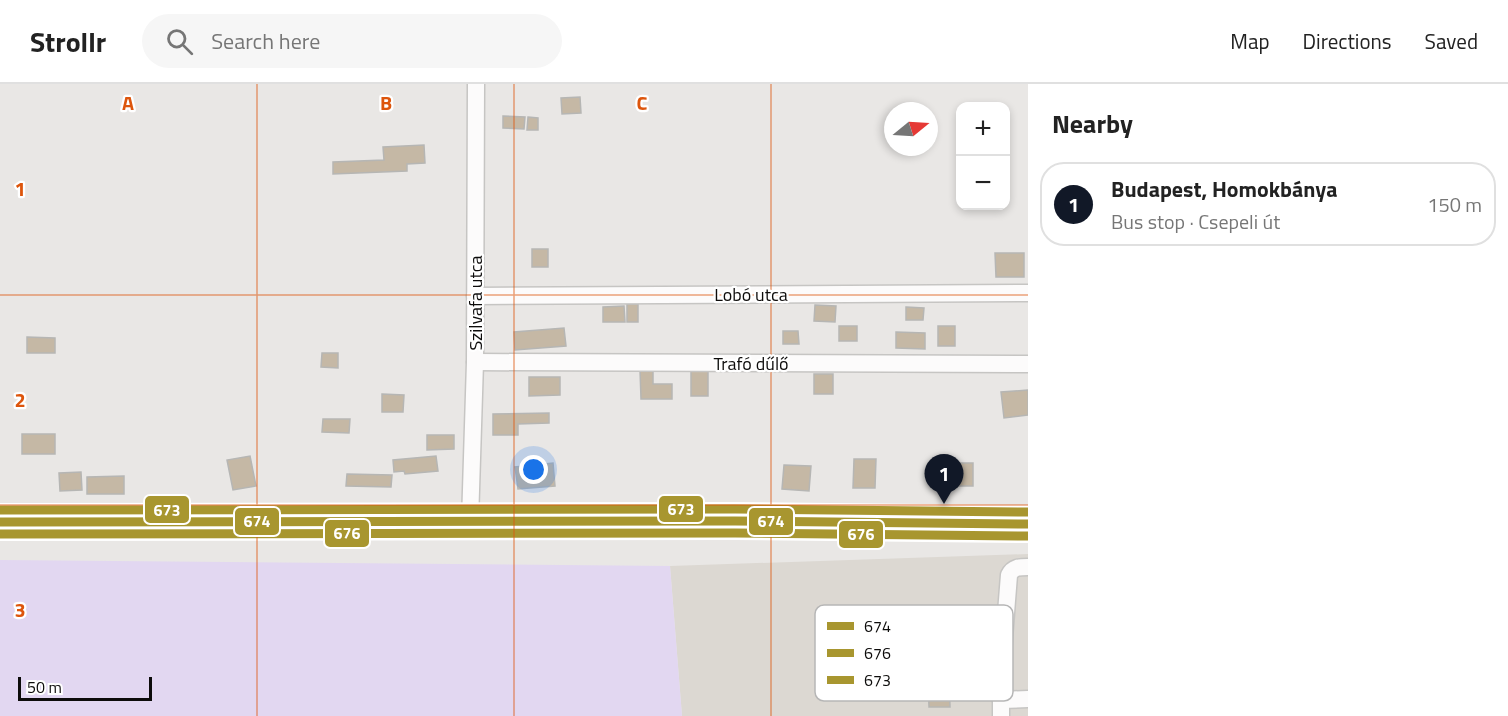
<!DOCTYPE html>
<meta charset="utf-8">
<style>
body{margin:0;font-family:"Titillium Web",sans-serif;background:#f6f6f6;color:#222}
.controls{position:absolute;right:18px;top:18px;display:grid;overflow:hidden;border-radius:12px;box-shadow:0 3px 9px #0003}
.controls button{width:54px;height:54px;display:grid;place-items:center;padding:0;border:0;border-bottom:2px solid #e0e0e0;background:#fff;color:#222;font:30px sans-serif}
.compass{position:absolute;left:884px;top:18px;width:54px;height:54px;border-radius:50%;background:#fff;box-shadow:0 3px 9px #0003;rotate:72deg}
.scale{position:absolute;left:18px;bottom:15px;width:134px;box-sizing:border-box;padding-left:6px;border:3px solid #0d0c0b;border-top:0;font-size:16px;line-height:21px;white-space:nowrap;color:#0d0c0b;-webkit-text-stroke:4px #fff;paint-order:stroke}
.you{position:absolute;left:534px;top:386px;width:21px;height:21px;margin:-15px;border:4px solid #fff;border-radius:50%;background:#1a73e8;box-shadow:0 0 0 9px #1a73e833}
.badge{display:grid;place-items:center;width:39px;height:39px;border-radius:50%;background:#111827;color:#fff;font-size:20px;font-weight:700}
.pin{position:absolute;translate:-50% -50px;filter:drop-shadow(0 2px 3px #0008)}
.pin::after{content:'';position:absolute;top:32px;width:21px;height:18px;background:inherit;clip-path:polygon(0 0,100% 0,50% 100%)}
.list{margin:0;padding:0;list-style:none}
h2{display:flex;justify-content:space-between;align-items:center;height:78px;margin:0;padding:0 24px;font-size:26px}
h2 small{font-size:20px;font-weight:400;color:#767676}
.list li{display:grid;grid-template-columns:39px 1fr auto;gap:18px;align-items:center;box-sizing:border-box;height:84px;margin:0 12px 12px;padding:0 12px;border:2px solid #e0e0e0;border-radius:24px}
.list b{display:block;font-size:22px;white-space:nowrap}
.list p{margin:0;font-size:20px;white-space:nowrap;color:#767676}
.list em{font-size:20px;font-style:normal;color:#767676}
.icon{flex:none;width:33px;height:33px;fill:none;stroke:currentColor;stroke-width:2;stroke-linecap:round;stroke-linejoin:round}
.map{position:relative;flex:none;width:1028px;height:632px;overflow:hidden}
header{display:flex;align-items:center;gap:36px;box-sizing:border-box;height:84px;padding:0 30px;background:#fff;border-bottom:2px solid #e0e0e0}
header strong{font-size:28px}
nav{display:flex;gap:33px;margin-inline-start:auto;font-size:21px}
.search{width:420px;height:54px;background:#f6f6f6;display:flex;align-items:center;gap:15px;box-sizing:border-box;padding:0 21px;border-radius:33px;color:#767676;font-size:22px}
main{display:flex}
aside{flex:1;background:#fff}
.map>svg:first-child{display:block}
.built{fill:#dcd8d2}
.green{fill:#e2d7f1}
.building{fill:#c5b8a5;stroke:#b6b6b4;stroke-width:1.5}
.lines{fill:none;stroke-linecap:round;stroke-linejoin:round}
.minor-casing{stroke:#c6c5c3;stroke-width:19}
.minor{stroke:#fcfbfb;stroke-width:16}
.bus-1-casing{stroke:#fff;stroke-width:14}
.bus-2-casing{stroke:#fff;stroke-width:14}
.bus-3-casing{stroke:#fff;stroke-width:14}
.bus-1{stroke:#a8962f;stroke-width:9}
.bus-2{stroke:#a8962f;stroke-width:9}
.bus-3{stroke:#a8962f;stroke-width:9}
.grid{fill:none;stroke:#dd550c;stroke-width:1.5;stroke-opacity:0.55}
.labels{text-anchor:middle;dominant-baseline:central;stroke-width:4.5;stroke-linejoin:round;paint-order:stroke}
.street-label{font-size:18px;fill:#0d0c0b;stroke:#fff}
.key{fill:#fff;stroke:#b6b6b6;stroke-width:1.5}
.key-label{font-size:16px;fill:#0d0c0b}
.grid-label{font-size:20px;text-anchor:middle;font-weight:bold;fill:#dd550c;stroke:#fff;stroke-width:4.5;stroke-linejoin:round;paint-order:stroke}
.line-badge{stroke:#fff;stroke-width:2}
.badge-label{font-size:16px;text-anchor:middle;font-weight:bold;fill:#fff}
</style>
<header>
<strong>Strollr</strong>
<div class="search"><svg class="icon" aria-label="search" viewBox="0 0 24 24"><circle cx="10" cy="10" r="6"/><path d="M15 15l6 6"/></svg>Search here</div>
<nav><a>Map</a><a>Directions</a><a>Saved</a></nav>
</header>
<main>
<div class="map">
<svg width="1028" height="632" viewBox="0 0 1028 632">
<rect width="100%" height="100%" fill="#e9e7e5"/>
<polygon class="built" points="1028,470 1028,632 682,632 670,482"/>
<polygon class="green" points="0,476 670,482 682,632 0,632"/>
<g class="building">
<polygon points="580,13 581,29 562,30 561,14"/>
<polygon points="503,32 525,33 524,45 503,44"/>
<polygon points="528,33 538,34 538,46 527,46"/>
<polygon points="424,61 425,79 407,80 407,87 333,90 333,78 384,76 383,63"/>
<rect x="532" y="165" width="16" height="18"/>
<polygon points="995,169 1024,169 1024,193 996,193"/>
<rect x="627" y="220" width="11" height="18"/>
<polygon points="815,221 836,222 835,238 814,237"/>
<polygon points="624,222 625,238 603,238 603,223"/>
<polygon points="906,223 924,224 923,236 906,236"/>
<rect x="839" y="242" width="18" height="15"/>
<rect x="938" y="242" width="17" height="20"/>
<polygon points="564,244 566,262 515,266 514,248"/>
<polygon points="783,247 798,247 799,260 783,260"/>
<polygon points="896,248 925,249 925,265 896,264"/>
<polygon points="27,253 55,254 55,269 27,269"/>
<polygon points="322,269 338,269 338,284 321,283"/>
<rect x="691" y="285" width="17" height="27"/>
<polygon points="640,286 653,286 653,300 672,300 672,315 641,315"/>
<rect x="814" y="290" width="19" height="20"/>
<polygon points="529,293 560,293 560,311 529,312"/>
<polygon points="1028,306 1028,331 1004,334 1001,308"/>
<polygon points="382,310 404,311 403,328 382,328"/>
<polygon points="549,329 549,339 518,340 518,351 493,351 493,330"/>
<polygon points="323,335 350,335 349,349 322,348"/>
<rect x="22" y="350" width="33" height="20"/>
<polygon points="427,351 454,351 454,365 427,366"/>
<polygon points="250,372 256,402 233,406 227,376"/>
<polygon points="436,372 438,387 405,390 404,387 394,388 393,376"/>
<polygon points="854,375 876,375 875,404 853,404"/>
<polygon points="553,379 555,402 518,405 515,383"/>
<rect x="955" y="379" width="18" height="23"/>
<polygon points="784,381 811,382 809,407 782,405"/>
<polygon points="81,388 82,406 60,407 59,389"/>
<polygon points="347,390 392,391 391,403 346,402"/>
<polygon points="124,392 124,410 87,410 87,393"/>
<polygon points="928,591 949,591 950,623 929,623"/>
</g>
<g class="lines">
<g class="minor-casing">
<g id="minor">
<polyline points="475,212 1028,209"/>
<polyline points="475,278 1028,280"/>
<polyline points="0,438 735,437 1028,440"/>
<polyline points="470,438 475,278 476,0"/>
<polyline points="1001,616 1028,615"/>
<path d="M 1001,632 L 1001,592 L 1009,491 C 1013,483 1019,483 1028,483"/>
</g>
</g>
<use href="#minor" class="minor"/>
<g class="bus-1-casing">
<polyline id="bus-1" points="0,438 735,437 1028,440"/>
</g>
<g class="bus-2-casing">
<polyline id="bus-2" points="0,450 735,449 1028,452"/>
</g>
<g class="bus-3-casing">
<polyline id="bus-3" points="0,426 735,425 1028,428"/>
</g>
<use href="#bus-1" class="bus-1"/>
<use href="#bus-2" class="bus-2"/>
<use href="#bus-3" class="bus-3"/>
</g>
<path class="grid" d="M 257,0 L 257,632M 514,0 L 514,632M 771,0 L 771,632M 0,211 L 1028,211M 0,421 L 1028,421"/>
<g class="labels">
<g class="street-label">
<text x="751" y="210">Lobó utca</text>
<text transform="translate(475 219) rotate(-90)">Szilvafa utca</text>
<text x="751" y="279">Trafó dűlő</text>
</g>
</g>
<rect x="815" y="521" width="198" height="96" rx="9" class="key"/>
<rect x="827" y="538" width="27" height="8" fill="#a8962f"/>
<rect x="827" y="565" width="27" height="8" fill="#a8962f"/>
<rect x="827" y="592" width="27" height="8" fill="#a8962f"/>
<g class="key-label">
<text x="864" y="548">674</text>
<text x="864" y="575">676</text>
<text x="864" y="602">673</text>
</g>
<g class="grid-label">
<text x="128" y="26">A</text>
<text x="386" y="26">B</text>
<text x="642" y="26">C</text>
<text x="20" y="112">1</text>
<text x="20" y="323">2</text>
<text x="20" y="533">3</text>
</g>
<g class="line-badge">
<rect x="658" y="411" width="46" height="28" rx="6" fill="#a8962f"/>
<rect x="144" y="411" width="46" height="29" rx="6" fill="#a8962f"/>
<rect x="748" y="423" width="46" height="29" rx="6" fill="#a8962f"/>
<rect x="234" y="423" width="46" height="29" rx="6" fill="#a8962f"/>
<rect x="324" y="435" width="46" height="29" rx="6" fill="#a8962f"/>
<rect x="838" y="436" width="46" height="29" rx="6" fill="#a8962f"/>
</g>
<g class="badge-label">
<text x="681" y="431">673</text>
<text x="167" y="432">673</text>
<text x="771" y="443">674</text>
<text x="257" y="443">674</text>
<text x="347" y="455">676</text>
<text x="861" y="456">676</text>
</g>
</svg>
<div class="controls">
<button>+</button>
<button>−</button>
</div>
<svg class="compass" viewBox="-18 -18 36 36"><path d="M0-13l5 13h-10z" fill="#e53935"/><path d="M0 13l5-13h-10z" fill="#767676"/></svg>
<div class="scale">50 m</div>
<div class="you"></div>
<div class="pin badge" style="left:944px;top:420px">1</div>
</div>
<aside>
<h2>Nearby<small></small></h2>
<ul class="list">
<li><span class="badge">1</span><div><b>Budapest, Homokbánya</b><p>Bus stop · Csepeli út</p></div><em>150 m</em></li>
</ul>
</aside>
</main>
